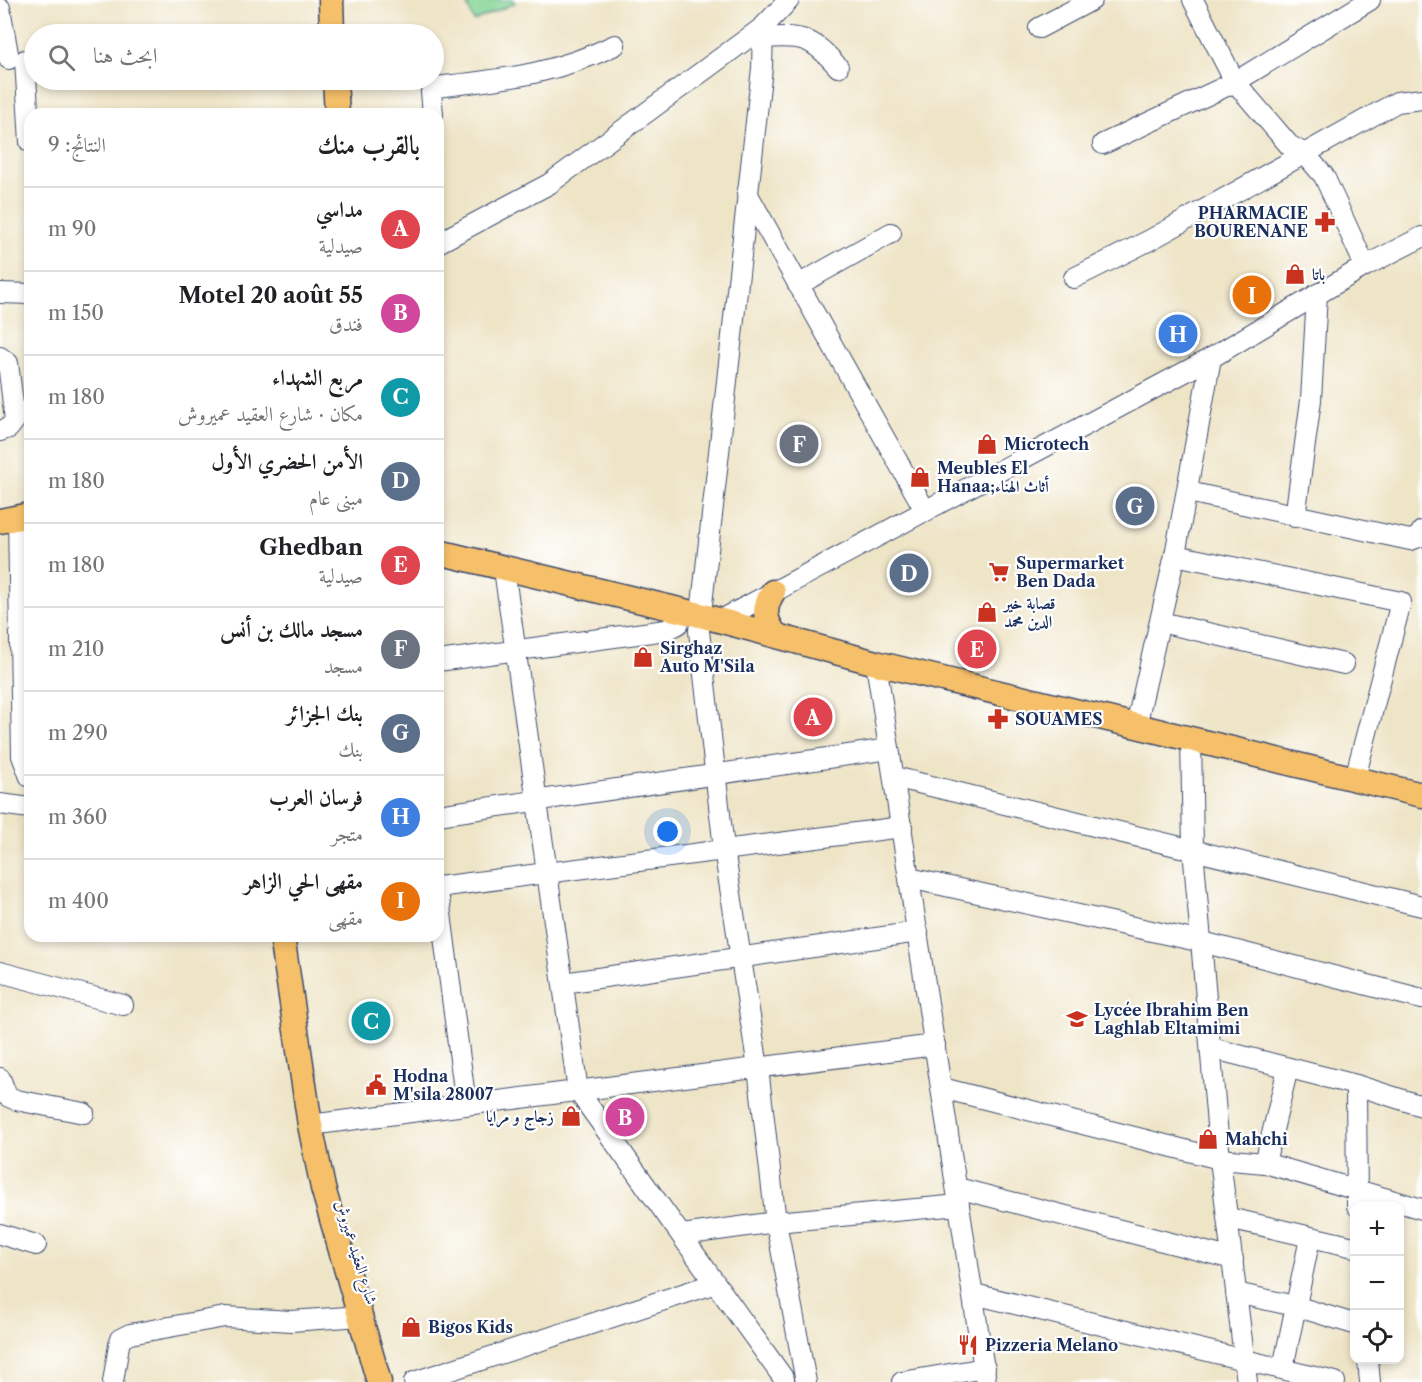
<!DOCTYPE html>
<html lang="ar">
<meta charset="utf-8">
<style>
body{margin:0;font-family:"Libre Caslon Text",Amiri,serif;background:#f6f6f6;color:#202124;direction:rtl}
.controls{position:absolute;right:18px;bottom:18px;display:grid;overflow:hidden;border-radius:12px;box-shadow:0 3px 9px #0003}
.controls button{width:54px;height:54px;display:grid;place-items:center;padding:0;border:0;border-bottom:2px solid #e0e0e0;background:#fff;color:#202124;font:30px sans-serif}
.you{position:absolute;left:668px;top:832px;width:21px;height:21px;margin:-15px;border:4px solid #fff;border-radius:50%;background:#1a73e8;box-shadow:0 0 0 9px #1a73e833}
.badge{display:grid;place-items:center;width:39px;height:39px;border-radius:50%;background:#d93025;color:#fff;font-size:20px;font-weight:700}
.pin{position:absolute;translate:-50% -50%;border:3px solid #fff;box-shadow:0 2px 6px #0006}
.list{margin:0;padding:0;list-style:none}
h2{display:flex;justify-content:space-between;align-items:center;height:78px;margin:0;padding:0 24px;font-size:26px}
h2 small{font-size:20px;font-weight:400;color:#757577}
.list li{display:grid;grid-template-columns:39px 1fr auto;gap:18px;align-items:center;box-sizing:border-box;height:84px;padding:0 24px;border-top:2px solid #e0e0e0}
.list b{display:block;font-size:22px;white-space:nowrap}
.list p{margin:0;font-size:20px;white-space:nowrap;color:#757577}
.list em{font-size:20px;font-style:normal;color:#757577}
.icon{flex:none;width:33px;height:33px;fill:none;stroke:currentColor;stroke-width:2;stroke-linecap:round;stroke-linejoin:round}
.map{position:relative;flex:none;width:1422px;height:1382px;overflow:hidden;direction:ltr}
.search{position:absolute;background:#fff;box-shadow:0 3px 9px #0003;left:24px;top:24px;width:420px;height:66px;display:flex;align-items:center;gap:15px;box-sizing:border-box;padding:0 21px;border-radius:33px;color:#757577;font-size:22px}
.panel{position:absolute;background:#fff;box-shadow:0 3px 9px #0003;left:24px;top:108px;width:420px;height:834px;border-radius:18px;direction:rtl}
.map>svg:first-child{display:block}
.green{fill:#85d697;stroke:#50827a;stroke-width:1.5}
.lines{fill:none;stroke-linecap:round;stroke-linejoin:round}
.minor-casing{stroke:#3b4a6e;stroke-width:22}
.major-casing{stroke:#3b4a6e;stroke-width:27}
.minor{stroke:#fff;stroke-width:20}
.major{stroke:#f6c06b;stroke-width:24}
.labels{text-anchor:middle;dominant-baseline:central;stroke-width:4.5;stroke-linejoin:round;paint-order:stroke}
.poi-label{font-size:16px;font-weight:bold;fill:#1b2f5e;stroke:#fff;text-anchor:start}
.street-label{font-size:16px;fill:#1b2f5e;stroke:#fff}
</style>
<div class="map">
<svg width="1422" height="1382" viewBox="0 0 1422 1382">
<rect width="100%" height="100%" fill="#fff"/>
<filter id="ink" filterUnits="userSpaceOnUse"><feTurbulence type="fractalNoise" baseFrequency=".0167" numOctaves="2"/><feDisplacementMap in="SourceGraphic" scale="12" xChannelSelector="R" yChannelSelector="G"/><feConvolveMatrix kernelMatrix="1 2 1 2 8 2 1 2 1" color-interpolation-filters="sRGB"/></filter>
<filter id="wash" filterUnits="userSpaceOnUse"><feTurbulence type="fractalNoise" baseFrequency=".008" numOctaves="4" result="noise"/><feDisplacementMap in="SourceGraphic" scale="24" xChannelSelector="R" yChannelSelector="G"/><feGaussianBlur stdDeviation="1.35" result="paint"/><feColorMatrix in="noise" values="0 0 0 0 0 0 0 0 0 0 0 0 0 0 0 0 0 1.4 0 .05"/><feComposite in="paint" operator="in"/></filter>
<g filter="url(#wash)">
<rect width="100%" height="100%" fill="#eee4c6"/>
<polygon class="green" points="465,0 514,0 515,3 474,21"/>
</g>
<g filter="url(#ink)">
<g class="lines">
<g class="minor-casing">
<g id="minor">
<polyline points="1193,0 1235,82 1289,145 1305,154 1324,176 1365,266"/>
<polyline points="0,8 9,59"/>
<polyline points="763,27 762,68 699,631 724,849 758,1068 776,1222 806,1382"/>
<polyline points="1039,28 1092,0"/>
<path d="M 763,38 C 802,35 812,37 838,67"/>
<polyline points="25,60 30,142"/>
<path d="M 433,114 L 431,92 L 436,87 C 503,79 553,75 615,45"/>
<polyline points="1103,144 1235,82 1370,0"/>
<polyline points="747,193 926,512"/>
<polyline points="438,243 549,184 763,27 789,0"/>
<polyline points="1074,278 1150,240 1397,102 1422,99"/>
<polyline points="798,285 891,233"/>
<polyline points="0,293 30,294"/>
<polyline points="0,357 8,363 15,420 9,428 0,431"/>
<polyline points="1188,492 1410,540 1419,537 1422,531"/>
<polyline points="1295,517 1311,400 1317,294"/>
<polyline points="18,518 22,756 30,777"/>
<polyline points="1175,555 1401,602 1355,778"/>
<polyline points="504,569 578,1091 784,1379"/>
<polyline points="721,620 1211,358 1365,266 1422,237"/>
<polyline points="1160,622 1344,664"/>
<polyline points="438,661 666,630 678,624 685,611"/>
<polyline points="876,663 986,1382"/>
<polyline points="1136,726 1175,555 1211,358"/>
<polyline points="1191,738 1193,849 1220,1159 1247,1382"/>
<polyline points="894,777 1422,906"/>
<polyline points="0,804 30,808"/>
<polyline points="438,815 889,749"/>
<polyline points="909,878 1202,942 1422,999"/>
<polyline points="438,887 902,827"/>
<polyline points="438,891 466,1105"/>
<polyline points="0,972 123,1005"/>
<polyline points="563,983 918,932"/>
<polyline points="1211,1048 1356,1085 1422,1106"/>
<polyline points="0,1078 7,1096 16,1100 84,1113"/>
<polyline points="1356,1085 1357,1206"/>
<polyline points="942,1088 1220,1159 1265,1163 1422,1209"/>
<polyline points="310,1125 935,1045"/>
<polyline points="1265,1163 1288,1068"/>
<polyline points="957,1188 1233,1259"/>
<polyline points="1229,1218 1354,1247"/>
<polyline points="0,1234 36,1245"/>
<polyline points="682,1235 776,1222 959,1205"/>
<polyline points="1236,1293 1295,1306 1354,1324"/>
<polyline points="974,1294 1335,1382"/>
<polyline points="1368,1360 1370,1382"/>
<polyline points="1283,1368 1310,1238"/>
<polyline points="113,1382 120,1339 130,1334 225,1317 291,1321 361,1316"/>
<polyline points="414,1382 713,1284"/>
<polyline points="902,1382 985,1368"/>
</g>
</g>
<g class="major-casing">
<g id="major">
<polyline points="331,0 332,34"/>
<polyline points="335,80 337,114"/>
<polyline points="0,521 30,515"/>
<polyline points="438,552 700,615 876,663 1422,795"/>
<path d="M 773,592 C 763,608 764,619 775,634"/>
<polyline points="282,936 310,1125 323,1188 379,1382"/>
</g>
</g>
<use href="#minor" class="minor"/>
<use href="#major" class="major"/>
</g>
</g>
<defs>
<g id="pharmacy-bare" transform="scale(1.62)"><path d="M-2-6h4v4h4v4h-4v4h-4v-4h-4v-4h4Z" fill="#c8321e" stroke="#fff" stroke-width="2.5" paint-order="stroke"/></g>
<g id="shop-bare" transform="scale(1.62)"><path d="M-5-2.5h2.3a2.7 3.5 0 0 1 5.4 0H5L5.5 6h-11ZM-1.5-2.5h3a1.5 2.3 0 0 0-3 0Z" fill="#c8321e" stroke="#fff" stroke-width="2.5" paint-order="stroke"/></g>
<g id="supermarket-bare" transform="scale(1.62)"><path d="M-6-5.5h2.5l.6 2H6L4.5 2H-2.5L-4.4-4H-6ZM-1.5 3.2a1.3 1.3 0 1 0 .1 0ZM3 3.2a1.3 1.3 0 1 0 .1 0Z" fill="#c8321e" stroke="#fff" stroke-width="2.5" paint-order="stroke"/></g>
<g id="school-bare" transform="scale(1.62)"><path d="M0-5L7-2L0 1L-7-2ZM-4 1L0 2.5L4 1V4Q0 6-4 4Z" fill="#c8321e" stroke="#fff" stroke-width="2.5" paint-order="stroke"/></g>
<g id="civic-bare" transform="scale(1.62)"><path d="M-.6-6.5H3V-4.5H.6V-3L4-1V1h2V6H-6V1h2V-1L-.6-3ZM-1.2 2.5V6h2.4V2.5Z" fill="#c8321e" stroke="#fff" stroke-width="2.5" paint-order="stroke"/></g>
<g id="restaurant-bare" transform="scale(1.62)"><path d="M-5-6h1v4h1v-4h1v4h1v-4h1v5L-1.5 .5V6h-2V.5L-5-1ZM5-6V6H3V1.5H1.5Q1.5-4 5-6Z" fill="#c8321e" stroke="#fff" stroke-width="2.5" paint-order="stroke"/></g>
</defs>
<g fill-rule="evenodd">
<use href="#pharmacy-bare" x="1325" y="222"/>
<use href="#shop-bare" x="1295" y="274"/>
<use href="#shop-bare" x="987" y="444"/>
<use href="#shop-bare" x="920" y="477"/>
<use href="#supermarket-bare" x="999" y="572"/>
<use href="#shop-bare" x="987" y="612"/>
<use href="#shop-bare" x="643" y="657"/>
<use href="#pharmacy-bare" x="998" y="719"/>
<use href="#school-bare" x="1077" y="1019"/>
<use href="#civic-bare" x="376" y="1085"/>
<use href="#shop-bare" x="571" y="1116"/>
<use href="#shop-bare" x="1208" y="1139"/>
<use href="#shop-bare" x="411" y="1327"/>
<use href="#restaurant-bare" x="968" y="1345"/>
</g>
<g class="labels">
<g class="poi-label">
<text x="1308" y="213" text-anchor="end">PHARMACIE<tspan x="1308" dy="18">BOURENANE</tspan></text>
<text x="1312" y="274">باتا</text>
<text x="1004" y="444">Microtech</text>
<text x="937" y="468">Meubles El<tspan x="937" dy="18">Hanaa;أثاث الهناء</tspan></text>
<text x="1016" y="563">Supermarket<tspan x="1016" dy="18">Ben Dada</tspan></text>
<text x="1004" y="603">قصابة خير<tspan x="1004" dy="18">الدين محمد</tspan></text>
<text x="660" y="648">Sirghaz<tspan x="660" dy="18">Auto M'Sila</tspan></text>
<text x="1015" y="719">SOUAMES</text>
<text x="1094" y="1010">Lycée Ibrahim Ben<tspan x="1094" dy="18">Laghlab Eltamimi</tspan></text>
<text x="393" y="1076">Hodna<tspan x="393" dy="18">M'sila 28007</tspan></text>
<text x="554" y="1116" text-anchor="end">زجاج و مرايا</text>
<text x="1225" y="1139">Mahchi</text>
<text x="428" y="1327">Bigos Kids</text>
<text x="985" y="1345">Pizzeria Melano</text>
</g>
<g class="street-label">
<text transform="translate(357 1252) rotate(73)">شارع العقيد عميروش</text>
</g>
</g>
</svg>
<div class="controls">
<button>+</button>
<button>−</button>
<button><svg class="icon" aria-label="locate" viewBox="0 0 24 24"><circle cx="12" cy="12" r="6"/><path d="M12 2v4M12 18v4M2 12h4M18 12h4"/></svg></button>
</div>
<div class="you"></div>
<div class="pin badge" style="left:813px;top:717px;background:#e0444e">A</div>
<div class="pin badge" style="left:625px;top:1117px;background:#d1479c">B</div>
<div class="pin badge" style="left:371px;top:1021px;background:#0f9aa8">C</div>
<div class="pin badge" style="left:909px;top:573px;background:#5c6f8a">D</div>
<div class="pin badge" style="left:977px;top:649px;background:#e0444e">E</div>
<div class="pin badge" style="left:799px;top:444px;background:#6b7280">F</div>
<div class="pin badge" style="left:1135px;top:506px;background:#5c6f8a">G</div>
<div class="pin badge" style="left:1178px;top:334px;background:#3f7fe0">H</div>
<div class="pin badge" style="left:1252px;top:295px;background:#e8710a">I</div>
<div class="search"><svg class="icon" aria-label="search" viewBox="0 0 24 24"><circle cx="10" cy="10" r="6"/><path d="M15 15l6 6"/></svg>ابحث هنا</div>
<section class="panel">
<h2>بالقرب منك<small>النتائج: 9</small></h2>
<ul class="list">
<li><span class="badge" style="background:#e0444e">A</span><div><b>مداسي</b><p>صيدلية</p></div><em>90 m</em></li>
<li><span class="badge" style="background:#d1479c">B</span><div><b>Motel 20 août 55</b><p>فندق</p></div><em>150 m</em></li>
<li><span class="badge" style="background:#0f9aa8">C</span><div><b>مربع الشهداء</b><p>مكان · شارع العقيد عميروش</p></div><em>180 m</em></li>
<li><span class="badge" style="background:#5c6f8a">D</span><div><b>الأمن الحضري الأول</b><p>مبنى عام</p></div><em>180 m</em></li>
<li><span class="badge" style="background:#e0444e">E</span><div><b>Ghedban</b><p>صيدلية</p></div><em>180 m</em></li>
<li><span class="badge" style="background:#6b7280">F</span><div><b>مسجد مالك بن أنس</b><p>مسجد</p></div><em>210 m</em></li>
<li><span class="badge" style="background:#5c6f8a">G</span><div><b>بنك الجزائر</b><p>بنك</p></div><em>290 m</em></li>
<li><span class="badge" style="background:#3f7fe0">H</span><div><b>فرسان العرب</b><p>متجر</p></div><em>360 m</em></li>
<li><span class="badge" style="background:#e8710a">I</span><div><b>مقهى الحي الزاهر</b><p>مقهى</p></div><em>400 m</em></li>
</ul>
</section>
</div>
